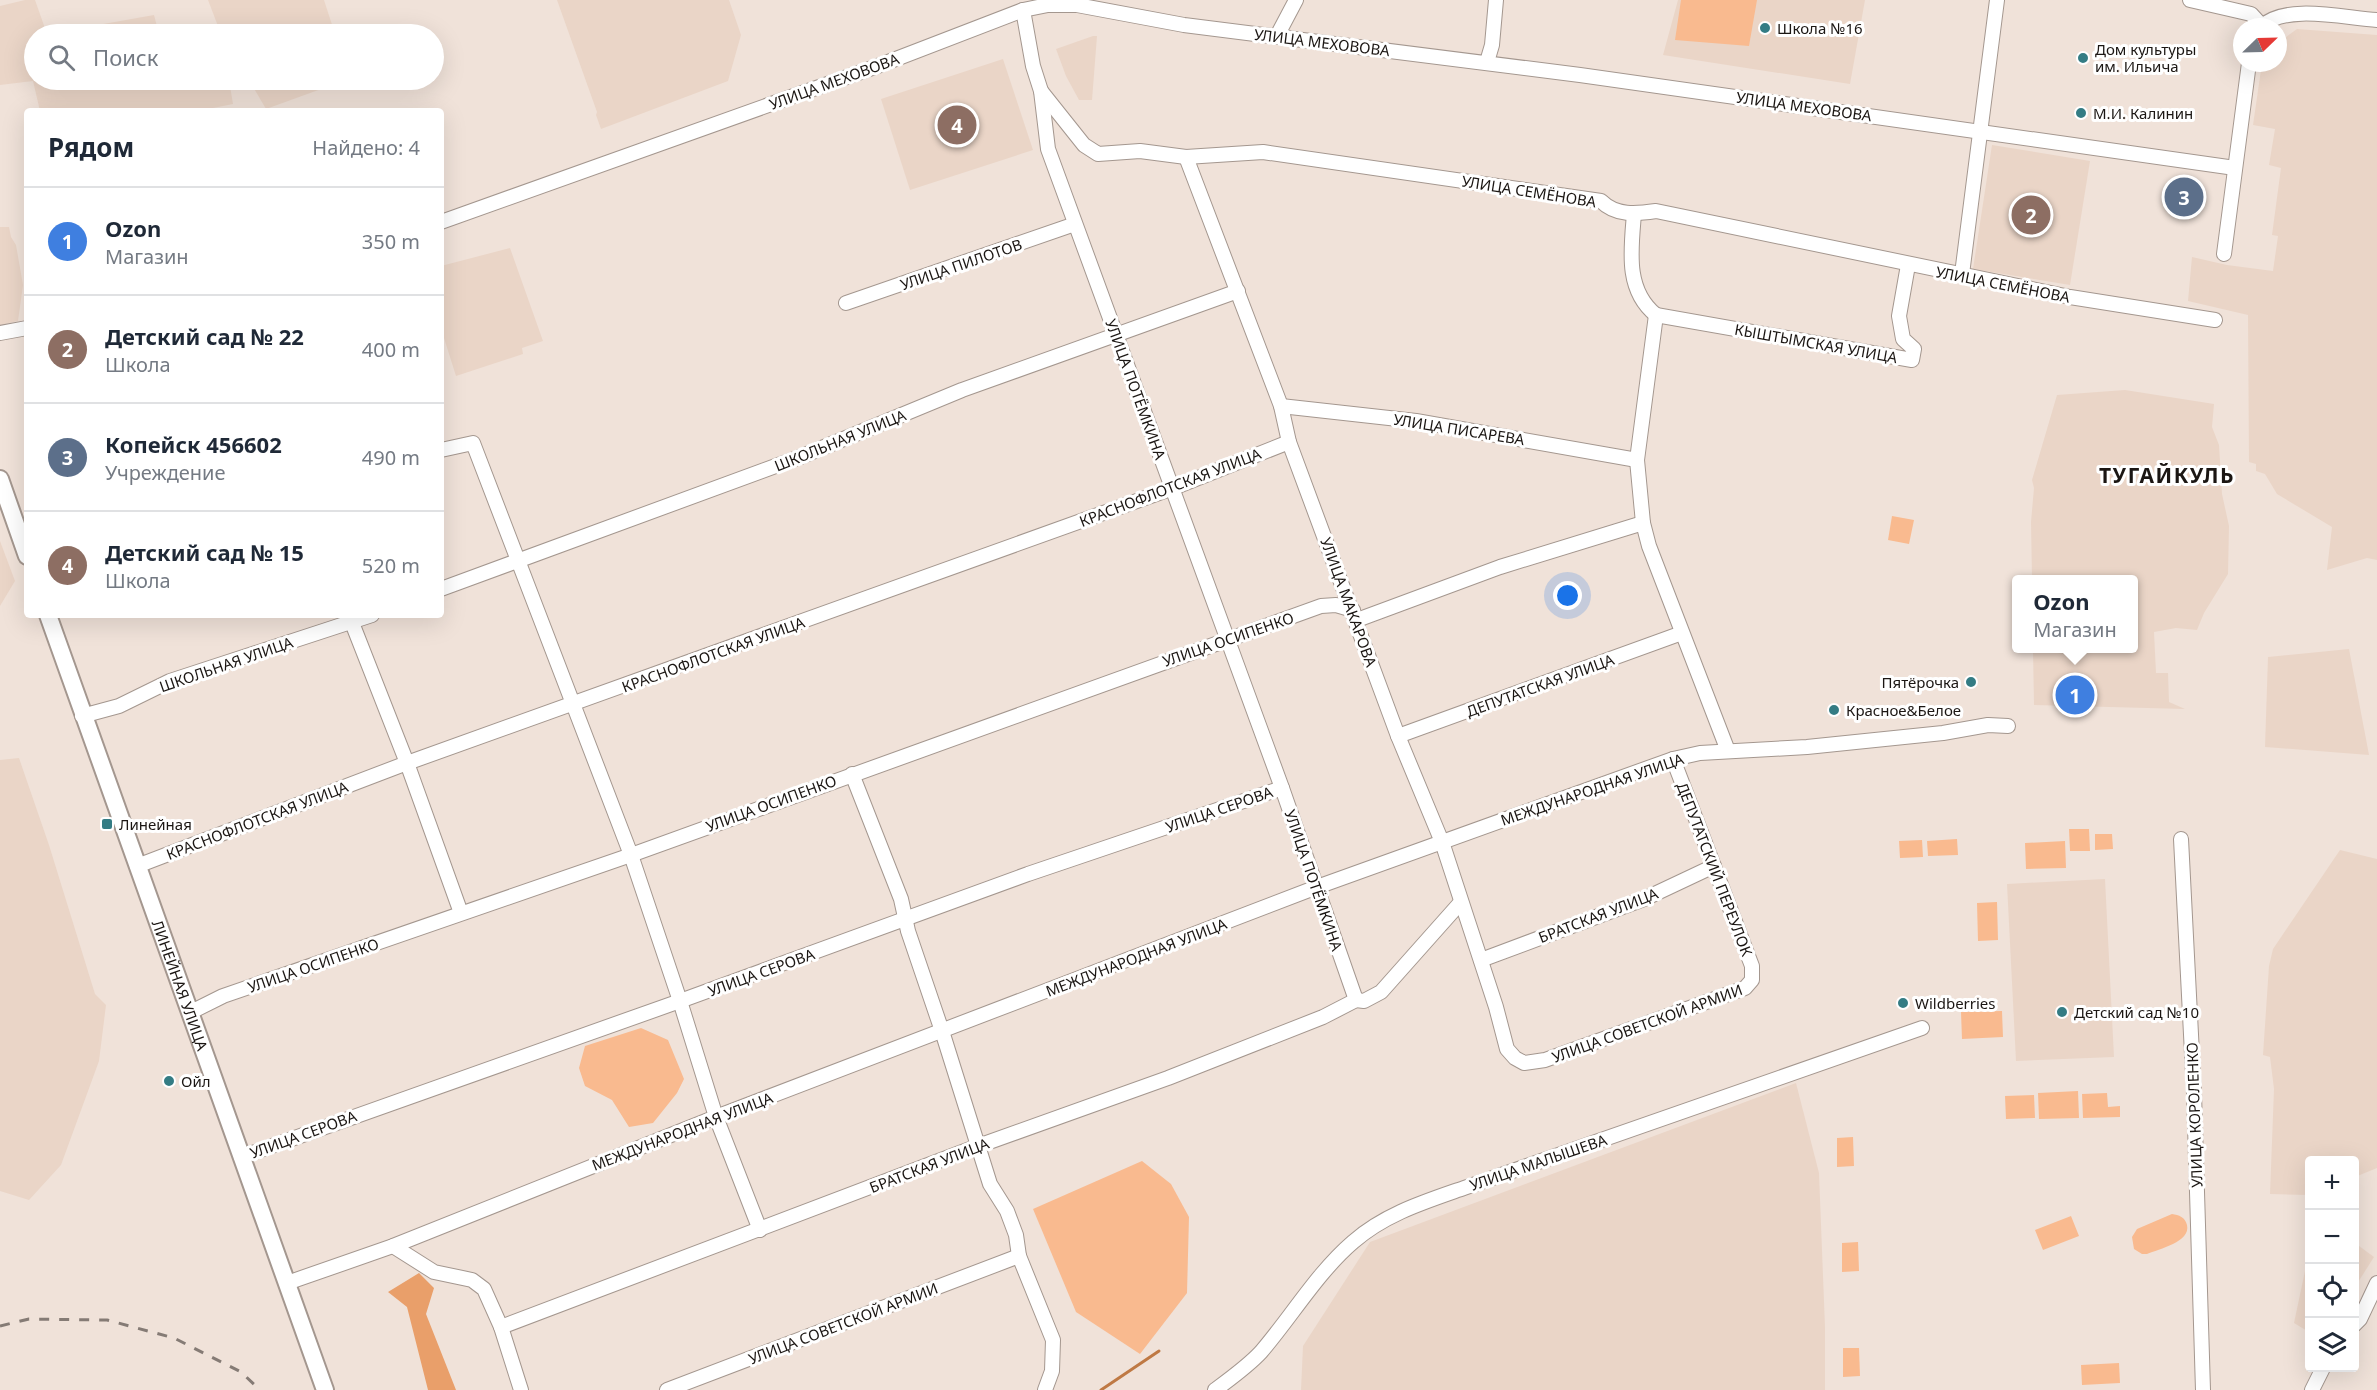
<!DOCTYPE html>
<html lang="ru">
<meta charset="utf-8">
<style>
body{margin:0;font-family:"Noto Sans",sans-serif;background:#f6f6f7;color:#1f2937}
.controls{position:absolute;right:18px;bottom:18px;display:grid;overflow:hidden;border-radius:6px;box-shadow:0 6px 24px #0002}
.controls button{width:54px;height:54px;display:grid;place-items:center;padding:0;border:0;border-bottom:2px solid #e0e1e3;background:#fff;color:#1f2937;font:30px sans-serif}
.compass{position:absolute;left:2233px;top:18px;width:54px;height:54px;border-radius:50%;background:#fff;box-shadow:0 6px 24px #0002;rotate:67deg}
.you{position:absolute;left:1568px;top:596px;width:21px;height:21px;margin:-15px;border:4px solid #fff;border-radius:50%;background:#1a73e8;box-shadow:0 0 0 9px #1a73e833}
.badge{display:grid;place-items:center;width:39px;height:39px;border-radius:50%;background:#1a73e8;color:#fff;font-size:20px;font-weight:700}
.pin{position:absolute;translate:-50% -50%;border:3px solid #fff;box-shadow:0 2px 6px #0006}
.popup{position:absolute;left:2012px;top:575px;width:126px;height:78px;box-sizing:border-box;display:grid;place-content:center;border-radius:6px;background:#fff;filter:drop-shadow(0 2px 4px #0005);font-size:20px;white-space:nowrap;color:#747a83}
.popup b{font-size:22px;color:#1f2937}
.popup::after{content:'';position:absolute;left:50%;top:100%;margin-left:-12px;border:12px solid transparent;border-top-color:#fff}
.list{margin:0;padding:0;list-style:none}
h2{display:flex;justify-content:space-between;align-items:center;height:78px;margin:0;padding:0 24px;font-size:26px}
h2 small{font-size:20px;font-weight:400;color:#747a83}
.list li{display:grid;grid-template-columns:39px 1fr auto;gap:18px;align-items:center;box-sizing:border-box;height:108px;padding:0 24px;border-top:2px solid #e0e1e3}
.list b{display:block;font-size:22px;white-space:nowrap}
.list p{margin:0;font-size:20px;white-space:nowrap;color:#747a83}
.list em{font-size:20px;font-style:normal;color:#747a83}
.icon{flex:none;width:33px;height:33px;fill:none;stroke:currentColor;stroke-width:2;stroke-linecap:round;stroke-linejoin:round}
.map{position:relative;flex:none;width:2377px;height:1390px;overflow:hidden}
.search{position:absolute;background:#fff;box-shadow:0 6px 24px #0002;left:24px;top:24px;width:420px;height:66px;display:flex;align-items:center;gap:15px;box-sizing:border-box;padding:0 21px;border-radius:33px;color:#747a83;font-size:22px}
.panel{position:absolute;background:#fff;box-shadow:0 6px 24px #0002;left:24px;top:108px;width:420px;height:510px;border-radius:6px}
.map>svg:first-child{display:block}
.built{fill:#ead5c7}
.green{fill:#f9ba8f}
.forest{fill:#e99f6a}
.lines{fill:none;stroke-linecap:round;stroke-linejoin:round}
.stream{stroke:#bf7944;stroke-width:3}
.minor-casing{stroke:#a4978f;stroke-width:16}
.major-casing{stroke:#a4978f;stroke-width:20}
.minor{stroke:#fff;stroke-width:14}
.major{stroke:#fff;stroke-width:16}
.rail{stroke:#857b75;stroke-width:3;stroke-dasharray:10 10;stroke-linecap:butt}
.poi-dot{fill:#347c84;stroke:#fff;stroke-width:2}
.labels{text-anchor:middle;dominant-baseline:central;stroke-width:6;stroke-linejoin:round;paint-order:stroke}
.poi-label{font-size:15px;fill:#1b1613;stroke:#fff;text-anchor:start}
.street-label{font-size:15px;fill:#1b1613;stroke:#fff}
.district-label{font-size:21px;font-weight:bold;letter-spacing:1.5px;fill:#1b1613;stroke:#fff}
</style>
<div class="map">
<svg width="2377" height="1390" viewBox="0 0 2377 1390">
<rect width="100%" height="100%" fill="#f0e2d9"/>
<g class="built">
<polygon points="25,0 35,0 47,34 154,15 159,34 34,34 34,80 229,80 233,104 198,111 40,111 33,81 0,85 0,6"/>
<polygon points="208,0 324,0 335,34 221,34"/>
<polygon points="557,0 729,0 741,35 728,81 601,129 596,115 597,112"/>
<polygon points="1678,0 1865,0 1850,84 1663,55"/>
<polygon points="2297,29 2377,35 2377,560 2367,558 2327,570 2332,527 2277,494 2265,474 2256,471 2256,464 2249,462 2248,315 2188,301 2192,257 2227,265 2273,271 2278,236 2272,235 2281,168 2269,165 2275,129 2253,125 2262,63 2278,63 2278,43"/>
<polygon points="1093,36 1097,36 1092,100 1079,100 1066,76 1056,49"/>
<polygon points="1003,59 1033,150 910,190 881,99"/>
<polygon points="249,80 346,80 266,109"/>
<polygon points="1992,145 2090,161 2070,285 1973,269"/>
<polygon points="0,227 9,227 11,237 16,245 23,285 18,321 0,325"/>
<polygon points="510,248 543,341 522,348 523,354 456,376 444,338 441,338 441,266"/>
<polygon points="2125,390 2214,404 2212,427 2219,445 2222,494 2229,526 2228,574 2204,613 2197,630 2176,628 2154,632 2156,673 2168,673 2169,702 2185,709 2034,705 2033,649 2134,648 2134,580 2032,579 2031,522 2034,488 2032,480 2057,395"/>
<polygon points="0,541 15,581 0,606"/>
<polygon points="2349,649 2369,755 2265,747 2268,657"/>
<polygon points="19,758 49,845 95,994 106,1005 99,1061 61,1165 29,1200 0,1191 0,760"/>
<polygon points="2340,850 2377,859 2377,1168 2355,1177 2354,1160 2310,1160 2309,1195 2270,1194 2274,1089 2270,1057 2263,1055 2269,966 2273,949"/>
<polygon points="2105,879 2114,1057 2016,1061 2007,884"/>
<polygon points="1796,1083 1819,1173 1825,1327 1825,1390 1301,1390 1303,1346 1370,1242"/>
<polygon points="2355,1243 2374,1257 2355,1287"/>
<polygon points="2309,1252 2309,1332 2294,1323"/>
</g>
<g class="green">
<polygon points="1681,0 1757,0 1749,46 1675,40"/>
<polygon points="1892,516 1914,520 1909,544 1888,540"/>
<polygon points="2069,829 2089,829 2090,851 2070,851"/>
<polygon points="2095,834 2112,834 2113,849 2095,850"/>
<polygon points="1957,839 1958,855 1928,856 1927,841"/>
<polygon points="1922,840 1923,857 1900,858 1899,841"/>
<polygon points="2065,841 2066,868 2026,869 2025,843"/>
<polygon points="1997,902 1998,940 1978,941 1977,903"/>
<polygon points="2002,1011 2003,1037 1962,1039 1961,1012"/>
<polygon points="641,1028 668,1040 684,1079 677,1093 653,1123 629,1127 612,1100 585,1086 579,1068 585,1046"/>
<polygon points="2078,1091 2079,1118 2039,1119 2038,1093"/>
<polygon points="2107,1093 2108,1107 2120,1106 2120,1117 2083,1118 2082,1094"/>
<polygon points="2034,1095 2035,1118 2006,1119 2005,1096"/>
<polygon points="1853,1137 1854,1166 1837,1167 1837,1138"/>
<polygon points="1142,1161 1171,1184 1189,1217 1187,1293 1140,1354 1076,1312 1033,1209"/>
<path d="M 2172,1214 C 2179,1215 2185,1217 2187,1225 C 2191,1242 2159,1249 2147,1254 L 2142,1254 L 2134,1249 L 2132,1237 L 2137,1229 Z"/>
<polygon points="2071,1216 2079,1236 2043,1250 2035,1230"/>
<polygon points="1858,1242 1859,1271 1842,1272 1842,1243"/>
<polygon points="1843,1348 1859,1348 1860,1376 1843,1377"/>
<polygon points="2119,1363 2120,1383 2082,1385 2081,1365"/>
</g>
<polygon class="forest" points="419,1273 434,1288 426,1314 456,1390 428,1390 407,1307 388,1292"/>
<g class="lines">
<polyline class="stream" points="1101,1390 1159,1351"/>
<g class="minor-casing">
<g id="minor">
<polyline points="2190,0 2251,14 2262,26"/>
<polyline points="1023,10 1033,66 1041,91 1048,149 1282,788 1356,1000"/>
<path d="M 2261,27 C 2286,3 2344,18 2377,20"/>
<polyline points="1277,36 1296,0"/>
<polyline points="1487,62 1492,45 1496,0"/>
<path d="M 1041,91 L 1084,145 L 1098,154 L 1140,151 L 1186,157 L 1263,152 L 1601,201 C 1616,216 1636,214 1656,211 L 2070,297 L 2215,320"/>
<polyline points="1186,157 1281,406 1289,442 1398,736 1442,842 1496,1007 1507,1049 1515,1058 1524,1063 1545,1060 1745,988 1752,980 1752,966 1673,759"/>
<path d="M 1634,214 C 1631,250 1625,290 1656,315"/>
<polyline points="441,222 875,67 1023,10 1048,5 1077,5 1184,25 1580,75 2235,168"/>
<polyline points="2224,254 2249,63"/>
<polyline points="1962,274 1997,0"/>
<polyline points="846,303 1075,224"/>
<polyline points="1656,315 1637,460 1643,523 1649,546 1728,751"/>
<polyline points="1656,315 1912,360 1914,349 1903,339 1899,316 1908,265"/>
<polyline points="0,333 27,328"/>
<polyline points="1281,406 1416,421 1637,460"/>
<polyline points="441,450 473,443 631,855 680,1001 716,1117 760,1230"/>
<polyline points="441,589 800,457 962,390 1238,291"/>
<polyline points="349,615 407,763 461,913"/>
<polyline points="1357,620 1500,567 1643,523"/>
<polyline points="82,716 119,706 170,681 372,615"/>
<polyline points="1398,736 1682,633"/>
<polyline points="852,774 901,899 908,931 942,1031 990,1184 1007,1211 1016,1235 1019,1256 1053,1340 1052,1371 1045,1390"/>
<polyline points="2181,839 2194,1093 2203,1390"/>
<polyline points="137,866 407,763 1173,488 1289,442"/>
<polyline points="1481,960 1644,899 1714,866"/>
<polyline points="1356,1000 1364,1001 1381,992 1461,902"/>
<polyline points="191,1012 223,996 631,855 1321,606 1336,605 1353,610"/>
<polyline points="241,1157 680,1001 1028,874 1282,788"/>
<polyline points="393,1246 434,1272 472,1280 484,1289 501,1327 521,1390"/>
<polyline points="287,1283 393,1246 716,1117 1317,887 1673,759 1700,753 1807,747 1943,733 1988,725 2008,726"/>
<polyline points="2354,1325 2360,1319 2377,1283"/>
<polyline points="501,1327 978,1146 1168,1078 1323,1017 1356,1000"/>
<polyline points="667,1390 1019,1256"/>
<path d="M 1215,1390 C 1230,1379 1248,1366 1261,1352 C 1292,1316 1317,1273 1353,1242 C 1385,1214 1424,1202 1464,1188 L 1922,1028"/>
<polyline points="2312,1390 2323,1368"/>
</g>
</g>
<g class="major-casing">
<g id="major">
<polyline points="0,479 27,556"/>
<path id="s1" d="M 48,615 L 325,1390"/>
</g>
</g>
<use href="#minor" class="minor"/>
<use href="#major" class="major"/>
<polyline class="rail" points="0,1326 29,1319 107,1320 174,1338 241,1372 260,1390"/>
</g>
<g class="poi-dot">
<circle cx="1765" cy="28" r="6"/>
<circle cx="2083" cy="58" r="6"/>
<circle cx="2081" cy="113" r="6"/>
<circle cx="1971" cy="682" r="6"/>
<circle cx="1834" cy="710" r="6"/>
<rect x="101" y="818" width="12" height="12" rx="3"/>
<circle cx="1903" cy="1003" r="6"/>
<circle cx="2062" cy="1012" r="6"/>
<circle cx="169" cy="1081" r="6"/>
</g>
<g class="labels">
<g class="poi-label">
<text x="1777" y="28">Школа №16</text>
<text x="2095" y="49">Дом культуры<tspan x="2095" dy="17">им. Ильича</tspan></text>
<text x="2093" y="113">М.И. Калинин</text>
<text x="1959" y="682" text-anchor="end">Пятёрочка</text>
<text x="1846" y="710">Красное&amp;Белое</text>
<text x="119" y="824">Линейная</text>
<text x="1915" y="1003">Wildberries</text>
<text x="2074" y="1012">Детский сад №10</text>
<text x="181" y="1081">Ойл</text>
</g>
<g class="street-label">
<text transform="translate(1322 42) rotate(7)">УЛИЦА МЕХОВОВА</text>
<text transform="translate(834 81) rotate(-20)">УЛИЦА МЕХОВОВА</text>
<text transform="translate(1804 106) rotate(8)">УЛИЦА МЕХОВОВА</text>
<text transform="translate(1529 191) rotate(9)">УЛИЦА СЕМЁНОВА</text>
<text transform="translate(961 264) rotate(-19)">УЛИЦА ПИЛОТОВ</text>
<text transform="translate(2003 284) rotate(11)">УЛИЦА СЕМЁНОВА</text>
<text transform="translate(1816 343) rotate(10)">КЫШТЫМСКАЯ УЛИЦА</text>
<text transform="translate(1136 389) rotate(70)">УЛИЦА ПОТЁМКИНА</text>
<text transform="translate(1459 429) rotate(9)">УЛИЦА ПИСАРЕВА</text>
<text transform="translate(840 440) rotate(-22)">ШКОЛЬНАЯ УЛИЦА</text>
<text transform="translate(1170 487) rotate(-21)">КРАСНОФЛОТСКАЯ УЛИЦА</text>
<text transform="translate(1349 602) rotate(70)">УЛИЦА МАКАРОВА</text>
<text transform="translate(1228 639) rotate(-19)">УЛИЦА ОСИПЕНКО</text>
<text transform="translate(713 654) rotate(-20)">КРАСНОФЛОТСКАЯ УЛИЦА</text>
<text transform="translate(226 664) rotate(-19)">ШКОЛЬНАЯ УЛИЦА</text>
<text transform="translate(1540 685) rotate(-20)">ДЕПУТАТСКАЯ УЛИЦА</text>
<text transform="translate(1592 789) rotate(-19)">МЕЖДУНАРОДНАЯ УЛИЦА</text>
<text transform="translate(771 803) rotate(-20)">УЛИЦА ОСИПЕНКО</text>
<text transform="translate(1219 809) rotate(-19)">УЛИЦА СЕРОВА</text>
<text transform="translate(257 820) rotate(-21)">КРАСНОФЛОТСКАЯ УЛИЦА</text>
<text transform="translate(1715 869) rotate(69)">ДЕПУТАТСКИЙ ПЕРЕУЛОК</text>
<text transform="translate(1314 880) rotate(71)">УЛИЦА ПОТЁМКИНА</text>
<text transform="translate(1598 915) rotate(-21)">БРАТСКАЯ УЛИЦА</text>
<text transform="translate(1136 957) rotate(-21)">МЕЖДУНАРОДНАЯ УЛИЦА</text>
<text transform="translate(313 965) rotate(-19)">УЛИЦА ОСИПЕНКО</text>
<text transform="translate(761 972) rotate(-20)">УЛИЦА СЕРОВА</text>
<text stroke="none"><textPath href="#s1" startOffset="393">ЛИНЕЙНАЯ УЛИЦА</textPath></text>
<text transform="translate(1647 1023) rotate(-20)">УЛИЦА СОВЕТСКОЙ АРМИИ</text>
<text transform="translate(2194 1115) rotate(-92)">УЛИЦА КОРОЛЕНКО</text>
<text transform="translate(682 1131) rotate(-21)">МЕЖДУНАРОДНАЯ УЛИЦА</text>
<text transform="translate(303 1134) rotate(-20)">УЛИЦА СЕРОВА</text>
<text transform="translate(1538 1162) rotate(-19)">УЛИЦА МАЛЫШЕВА</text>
<text transform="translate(929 1165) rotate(-21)">БРАТСКАЯ УЛИЦА</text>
<text transform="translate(843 1323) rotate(-21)">УЛИЦА СОВЕТСКОЙ АРМИИ</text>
</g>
<g class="district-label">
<text x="2167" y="475">ТУГАЙКУЛЬ</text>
</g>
</g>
</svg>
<div class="controls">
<button>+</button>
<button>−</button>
<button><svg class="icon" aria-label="locate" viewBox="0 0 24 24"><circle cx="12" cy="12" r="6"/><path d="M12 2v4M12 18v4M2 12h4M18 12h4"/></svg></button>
<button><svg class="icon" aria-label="layers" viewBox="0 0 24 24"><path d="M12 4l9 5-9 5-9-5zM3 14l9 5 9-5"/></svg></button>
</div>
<svg class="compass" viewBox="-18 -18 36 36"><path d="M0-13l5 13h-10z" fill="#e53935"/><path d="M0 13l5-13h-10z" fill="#747a83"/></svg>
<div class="you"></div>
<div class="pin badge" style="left:2075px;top:695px;background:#3f7fe0">1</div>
<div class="popup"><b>Ozon</b>Магазин</div>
<div class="pin badge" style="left:2031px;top:215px;background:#8d6e63">2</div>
<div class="pin badge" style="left:2184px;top:197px;background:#5c6f8a">3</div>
<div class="pin badge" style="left:957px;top:125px;background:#8d6e63">4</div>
<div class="search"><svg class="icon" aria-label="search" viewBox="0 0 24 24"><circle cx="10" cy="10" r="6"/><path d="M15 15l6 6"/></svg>Поиск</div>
<section class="panel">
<h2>Рядом<small>Найдено: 4</small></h2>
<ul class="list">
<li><span class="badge" style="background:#3f7fe0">1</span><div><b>Ozon</b><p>Магазин</p></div><em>350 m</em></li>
<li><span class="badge" style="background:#8d6e63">2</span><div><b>Детский сад № 22</b><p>Школа</p></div><em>400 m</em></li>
<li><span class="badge" style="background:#5c6f8a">3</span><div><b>Копейск 456602</b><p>Учреждение</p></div><em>490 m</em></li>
<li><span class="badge" style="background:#8d6e63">4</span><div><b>Детский сад № 15</b><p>Школа</p></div><em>520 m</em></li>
</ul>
</section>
</div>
